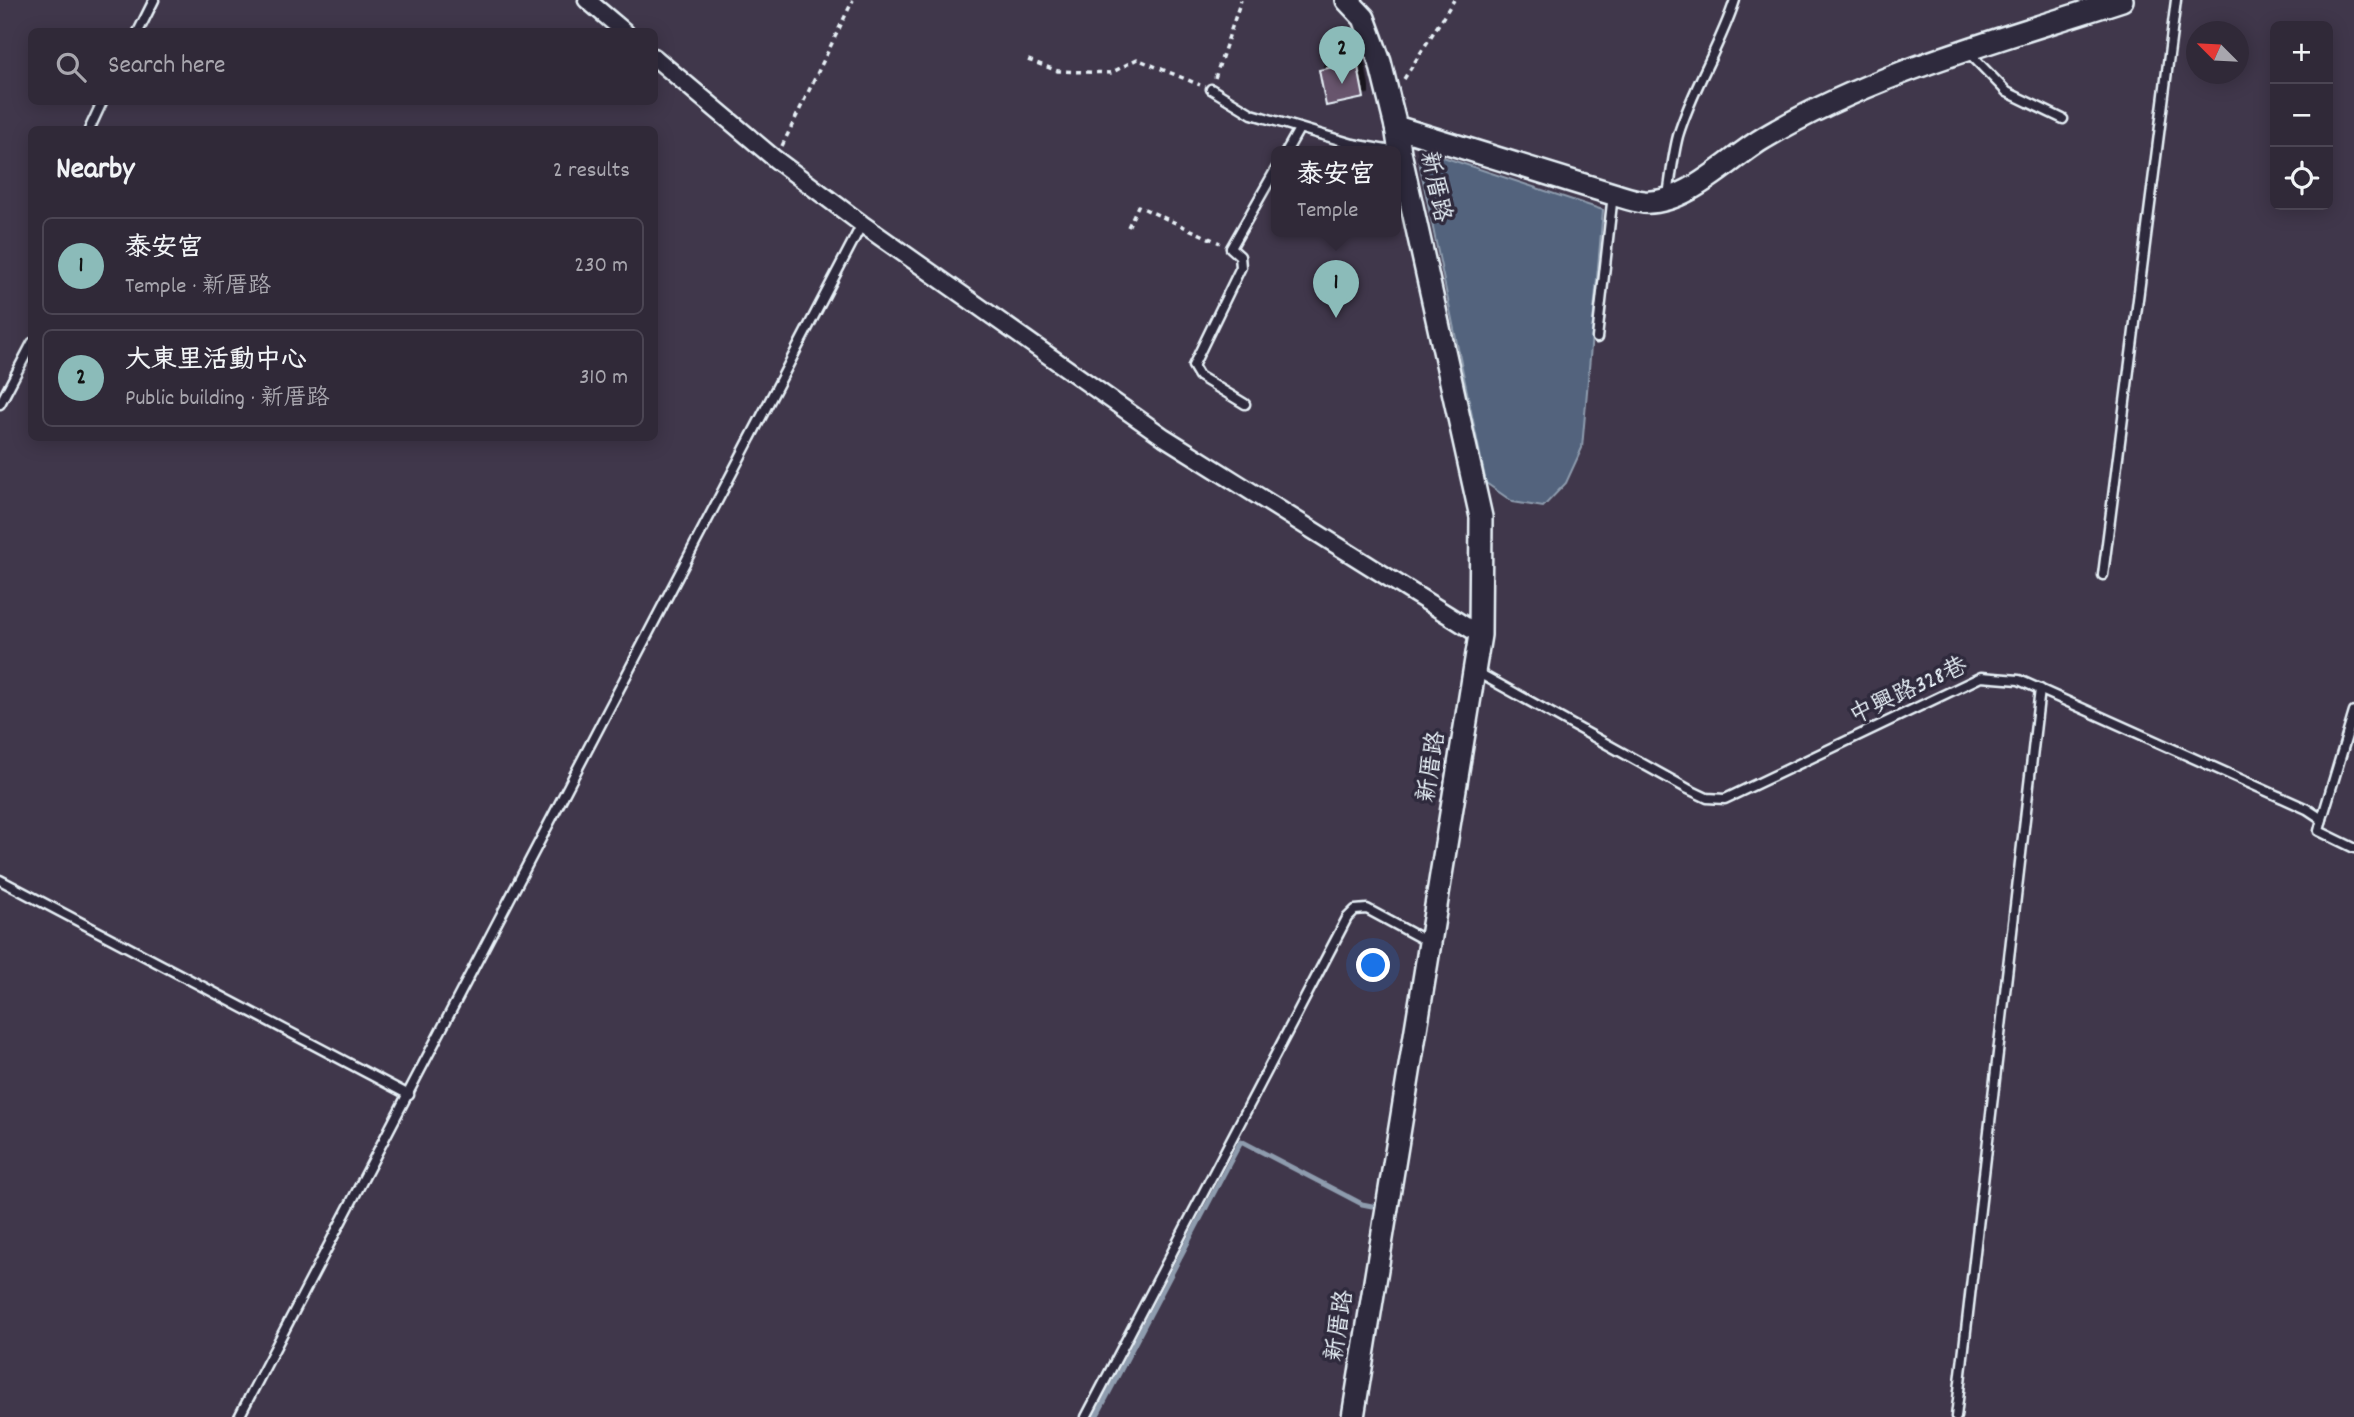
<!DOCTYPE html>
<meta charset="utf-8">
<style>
body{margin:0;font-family:Dekko,"LXGW WenKai TC",sans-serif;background:#3c3543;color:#f1f3f6}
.controls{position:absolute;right:21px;top:21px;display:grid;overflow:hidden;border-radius:10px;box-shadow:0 4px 18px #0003}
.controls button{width:63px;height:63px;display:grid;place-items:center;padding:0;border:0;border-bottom:2px solid #4b4553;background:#302938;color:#f1f3f6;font:35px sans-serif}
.compass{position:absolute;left:2186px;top:21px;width:63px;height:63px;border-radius:50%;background:#302938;box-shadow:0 4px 18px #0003;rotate:294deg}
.you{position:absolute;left:1374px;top:966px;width:24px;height:24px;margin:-18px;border:5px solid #fff;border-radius:50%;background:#1a73e8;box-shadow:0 0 0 10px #1a73e833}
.badge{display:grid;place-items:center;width:46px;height:46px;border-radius:50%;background:#8bbbb9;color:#111;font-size:23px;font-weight:700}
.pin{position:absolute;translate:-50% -58px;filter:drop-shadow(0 2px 4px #0008)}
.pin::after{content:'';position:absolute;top:37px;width:24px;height:21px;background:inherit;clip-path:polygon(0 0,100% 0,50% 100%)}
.popup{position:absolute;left:1271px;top:146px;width:130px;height:91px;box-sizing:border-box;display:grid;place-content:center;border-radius:10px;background:#302938;filter:drop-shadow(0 2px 5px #0005);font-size:23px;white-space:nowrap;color:#a8a6ae}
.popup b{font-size:26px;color:#f1f3f6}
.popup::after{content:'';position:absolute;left:50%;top:100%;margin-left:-14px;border:14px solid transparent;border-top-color:#302938}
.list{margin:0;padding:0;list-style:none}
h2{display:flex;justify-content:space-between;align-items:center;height:91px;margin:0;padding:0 28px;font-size:30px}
h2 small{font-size:23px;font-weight:400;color:#a8a6ae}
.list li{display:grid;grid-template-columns:46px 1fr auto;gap:21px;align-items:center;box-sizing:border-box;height:98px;margin:0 14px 14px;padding:0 14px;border:2px solid #4b4553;border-radius:10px}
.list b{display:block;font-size:26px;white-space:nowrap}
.list p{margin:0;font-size:23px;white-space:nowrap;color:#a8a6ae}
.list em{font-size:23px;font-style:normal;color:#a8a6ae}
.icon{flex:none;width:38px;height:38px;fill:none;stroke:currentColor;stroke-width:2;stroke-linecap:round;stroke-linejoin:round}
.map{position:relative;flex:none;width:2354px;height:1417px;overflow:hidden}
.search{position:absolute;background:#302938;box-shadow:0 4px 18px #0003;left:28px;top:28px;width:630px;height:77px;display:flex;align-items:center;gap:18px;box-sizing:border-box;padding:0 24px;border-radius:10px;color:#a8a6ae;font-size:26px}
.panel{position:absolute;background:#302938;box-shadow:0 4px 18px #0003;left:28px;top:126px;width:630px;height:315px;border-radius:10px}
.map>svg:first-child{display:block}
.water{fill:#52647d;stroke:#8e9cae;stroke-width:2}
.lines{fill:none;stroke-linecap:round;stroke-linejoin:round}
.stream{stroke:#8e9cae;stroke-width:5}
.building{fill:#67546d;stroke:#e8f1f8;stroke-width:2;filter:url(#shadow)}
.service-casing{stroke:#e8f1f8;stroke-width:13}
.minor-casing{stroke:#e8f1f8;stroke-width:21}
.tertiary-casing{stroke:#e8f1f8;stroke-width:26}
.path{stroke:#e8f1f8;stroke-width:3.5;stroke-dasharray:5 5;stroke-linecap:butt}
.service{stroke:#2f2a3d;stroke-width:8}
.minor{stroke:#2f2a3d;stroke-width:16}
.tertiary{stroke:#2f2a3d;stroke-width:21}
.labels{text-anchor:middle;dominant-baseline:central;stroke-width:7;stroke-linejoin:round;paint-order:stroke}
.street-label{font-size:24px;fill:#e8f1f8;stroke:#2f2a3d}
</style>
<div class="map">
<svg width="2354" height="1417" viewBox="0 0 2354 1417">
<defs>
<filter id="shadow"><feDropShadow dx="5.5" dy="-5.5" stdDeviation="0" flood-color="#0009"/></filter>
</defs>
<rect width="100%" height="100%" fill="#40374b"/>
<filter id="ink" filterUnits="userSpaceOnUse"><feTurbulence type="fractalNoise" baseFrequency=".0143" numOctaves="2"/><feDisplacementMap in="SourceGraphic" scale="14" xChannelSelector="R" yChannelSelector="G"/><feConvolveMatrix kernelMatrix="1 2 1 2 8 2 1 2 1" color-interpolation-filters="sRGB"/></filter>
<g filter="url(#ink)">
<polygon class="water" points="1434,154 1603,210 1582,448 1566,483 1543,507 1513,502 1486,483 1419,161"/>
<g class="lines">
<polyline class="stream" points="1096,1417 1241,1141 1362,1204 1372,1206"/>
</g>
<polygon class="building" points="1357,62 1364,98 1326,106 1319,70"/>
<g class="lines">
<g class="service-casing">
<g id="service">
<polyline points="138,32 154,0"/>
<polyline points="1969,53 2007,92 2063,119"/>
<polyline points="1211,89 1252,114 1353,144 1397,152"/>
<polyline points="89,130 102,102"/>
<polyline points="1286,152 1299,129"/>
<path d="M 1668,196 C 1671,176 1673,155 1678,136 C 1692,89 1720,47 1735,0"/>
<polyline points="1597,338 1613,194"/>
<polyline points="0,404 32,343"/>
<polyline points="1245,404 1199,376 1193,366 1241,267 1240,256 1231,248 1276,169"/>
<polyline points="2103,575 2176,0"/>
<polyline points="1475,671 1688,789 1707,798 1725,799 1981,677 2019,680 2307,809 2322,819 2319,831 2354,848"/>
<polyline points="2322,819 2354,712"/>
<polyline points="0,880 409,1095"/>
<polyline points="239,1417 862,224"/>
<polyline points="1086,1417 1347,918 1355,910 1367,909 1428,942"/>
<polyline points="1956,1417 2040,689"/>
</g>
</g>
<g class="minor-casing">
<g id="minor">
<polyline points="587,0 625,32"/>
<polyline points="654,57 775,159 862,224 1164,437 1480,635"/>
</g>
</g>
<g class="tertiary-casing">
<g id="tertiary">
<path d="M 1347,0 L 1364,18 L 1380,62 L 1396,127 L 1613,194 C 1623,197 1634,201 1644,202 C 1686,205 1730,158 1764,138 C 1875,72 2000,40 2122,0"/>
<polyline points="1353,1417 1480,635 1481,517 1400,152 1396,127"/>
</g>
</g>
<g class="path">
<polyline points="1028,60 1058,71 1111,73 1137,59 1200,85"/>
<polyline points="1215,78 1241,0"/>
<polyline points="1404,79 1454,0"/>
<polyline points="782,146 853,0"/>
<polyline points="1128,227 1138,206 1220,243"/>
</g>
<use href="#service" class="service"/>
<use href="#minor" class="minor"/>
<use href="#tertiary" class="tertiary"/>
</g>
</g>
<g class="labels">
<g class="street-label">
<text transform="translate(1434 187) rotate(78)">新厝路</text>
<text transform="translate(1909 692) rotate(-25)">中興路328巷</text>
<text transform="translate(1433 767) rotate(-81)">新厝路</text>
<text transform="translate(1341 1326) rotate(-81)">新厝路</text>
</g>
</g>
</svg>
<div class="controls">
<button>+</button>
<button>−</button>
<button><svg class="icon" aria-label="locate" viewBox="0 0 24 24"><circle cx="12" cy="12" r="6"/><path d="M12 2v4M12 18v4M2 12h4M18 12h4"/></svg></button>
</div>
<svg class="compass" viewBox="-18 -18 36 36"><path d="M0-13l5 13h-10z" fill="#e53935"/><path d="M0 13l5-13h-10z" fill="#a8a6ae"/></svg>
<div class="you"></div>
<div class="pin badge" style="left:1336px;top:318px">1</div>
<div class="popup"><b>泰安宮</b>Temple</div>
<div class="pin badge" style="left:1342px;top:84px">2</div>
<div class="search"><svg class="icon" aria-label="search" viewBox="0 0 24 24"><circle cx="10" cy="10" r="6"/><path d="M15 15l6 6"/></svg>Search here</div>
<section class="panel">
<h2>Nearby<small>2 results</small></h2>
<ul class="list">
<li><span class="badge">1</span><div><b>泰安宮</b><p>Temple · 新厝路</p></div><em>230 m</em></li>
<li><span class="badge">2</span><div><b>大東里活動中心</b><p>Public building · 新厝路</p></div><em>310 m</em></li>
</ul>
</section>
</div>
